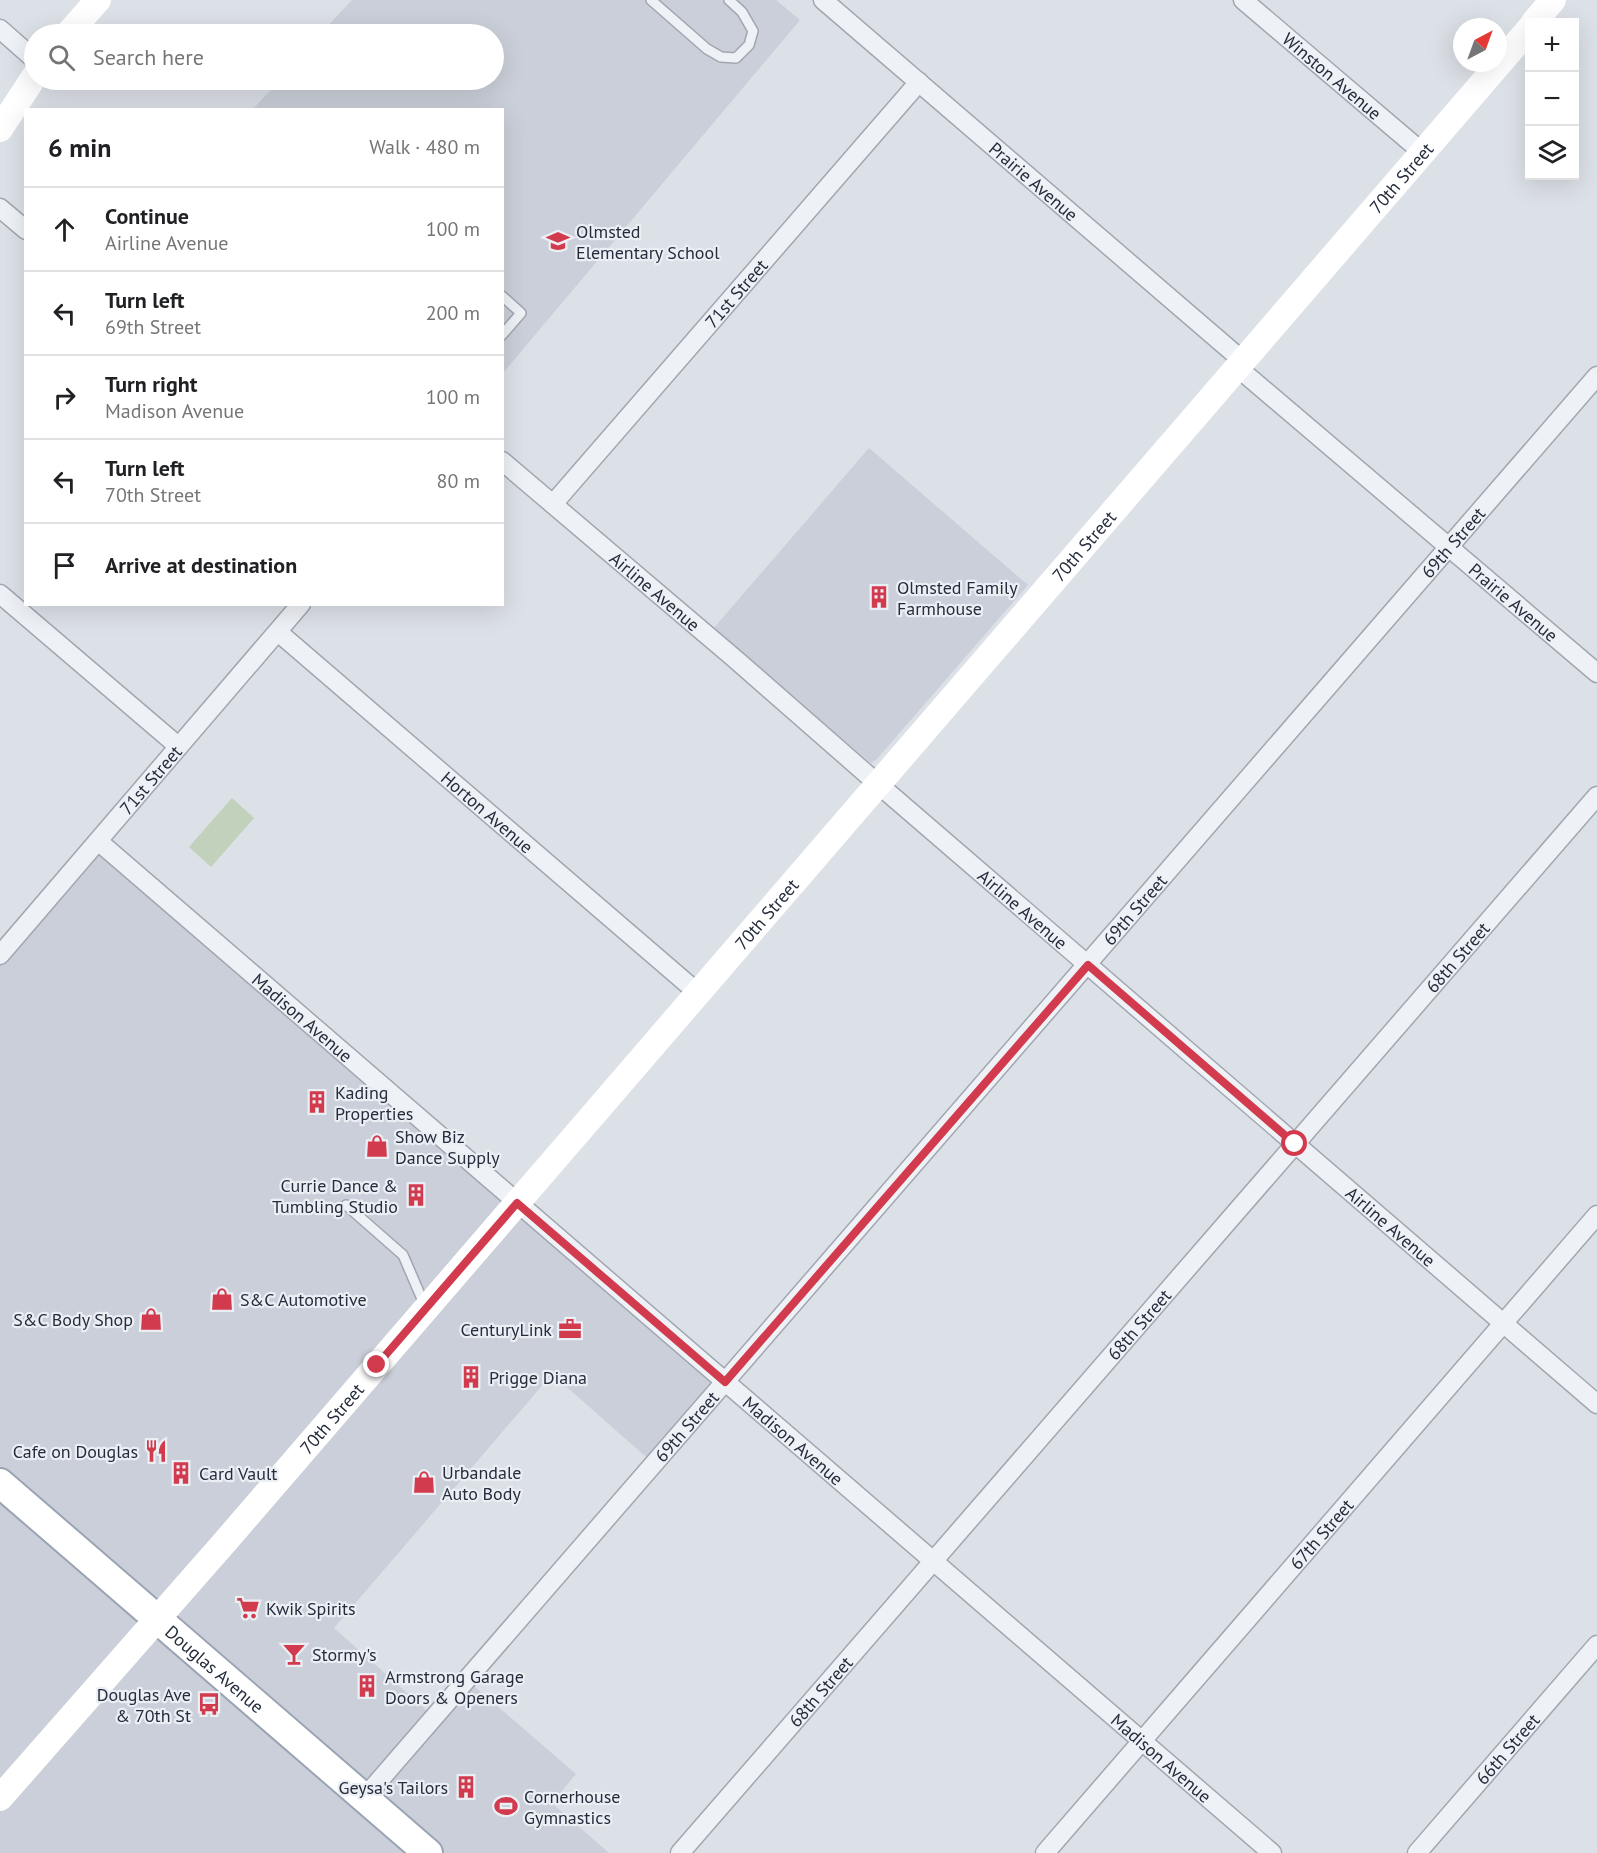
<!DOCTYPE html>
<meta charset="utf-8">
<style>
body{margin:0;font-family:"PT Sans",sans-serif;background:#f2f2f2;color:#202124}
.controls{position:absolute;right:18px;top:18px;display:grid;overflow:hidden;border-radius:0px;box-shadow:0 6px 24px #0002}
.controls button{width:54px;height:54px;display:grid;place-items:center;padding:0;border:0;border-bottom:2px solid #e0e0e0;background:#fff;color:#202124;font:30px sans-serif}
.compass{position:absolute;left:1453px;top:18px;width:54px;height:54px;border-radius:50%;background:#fff;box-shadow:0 6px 24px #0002;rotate:41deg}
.stop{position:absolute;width:18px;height:18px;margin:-14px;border:4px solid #d23a4e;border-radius:50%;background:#fff}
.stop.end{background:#d23a4e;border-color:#fff;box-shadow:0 2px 6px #0008}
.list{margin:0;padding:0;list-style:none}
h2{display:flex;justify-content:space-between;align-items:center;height:78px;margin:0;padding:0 24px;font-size:26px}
h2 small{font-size:20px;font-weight:400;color:#757577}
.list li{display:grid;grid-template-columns:39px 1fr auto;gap:18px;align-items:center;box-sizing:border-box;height:84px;padding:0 24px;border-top:2px solid #e0e0e0}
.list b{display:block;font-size:22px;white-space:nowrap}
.list p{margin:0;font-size:20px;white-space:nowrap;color:#757577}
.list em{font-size:20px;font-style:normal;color:#757577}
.icon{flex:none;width:33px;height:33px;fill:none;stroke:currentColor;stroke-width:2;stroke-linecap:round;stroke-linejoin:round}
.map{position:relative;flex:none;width:1597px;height:1853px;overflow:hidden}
.search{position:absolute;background:#fff;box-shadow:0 6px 24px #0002;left:24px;top:24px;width:480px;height:66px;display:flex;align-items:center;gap:15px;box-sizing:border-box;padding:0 21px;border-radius:33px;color:#757577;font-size:22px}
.panel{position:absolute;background:#fff;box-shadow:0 6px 24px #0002;left:24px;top:108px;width:480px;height:498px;border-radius:0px}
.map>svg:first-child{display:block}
.built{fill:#cacfd9}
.green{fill:#c1d1bc}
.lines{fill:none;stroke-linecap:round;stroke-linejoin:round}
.lane-casing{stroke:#a1a7b1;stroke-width:12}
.street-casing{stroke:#a1a7b1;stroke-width:21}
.primary-casing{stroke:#9ba4b3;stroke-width:32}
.lane{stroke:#eef1f5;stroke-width:9}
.street{stroke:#eef1f5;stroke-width:18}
.secondary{stroke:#fff;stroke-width:26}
.primary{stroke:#fff;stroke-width:28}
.route{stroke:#d23a4e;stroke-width:8}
.labels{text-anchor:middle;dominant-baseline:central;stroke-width:4.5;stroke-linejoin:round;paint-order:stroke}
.street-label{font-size:18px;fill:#252d3d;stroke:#ebeff4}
.poi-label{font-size:18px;fill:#252d3d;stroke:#ebeff4;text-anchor:start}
</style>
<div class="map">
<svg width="1597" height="1853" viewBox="0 0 1597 1853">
<rect width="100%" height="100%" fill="#dce0e7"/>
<g class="built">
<polygon points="352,0 776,0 800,20 503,373 502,110 252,110 280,80 494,80 494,34 320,34"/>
<polygon points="869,448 1028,585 876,760 871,763 713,629"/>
<polygon points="98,841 725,1382 654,1464 552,1374 334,1628 434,1717 466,1679 576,1774 552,1803 609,1853 0,1853 0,955"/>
</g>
<polygon class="green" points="232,798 254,818 211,867 189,847"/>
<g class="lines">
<g class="lane-casing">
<g id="lane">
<polyline points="651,0 707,49 721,57 736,58 749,45 753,31 742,12 729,0"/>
<polyline points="502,296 521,313 502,335"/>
<polyline points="346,1205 403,1255 425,1306"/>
</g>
</g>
<g class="street-casing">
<g id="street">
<path id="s1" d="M 823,0 L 1243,361"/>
<path id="s2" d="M 1243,0 L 1422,152"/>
<polyline points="0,29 34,59"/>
<polyline points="0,208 26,230"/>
<path id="s3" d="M 1237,367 L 1597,673"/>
<path id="s4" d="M 502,461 L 734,658 L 878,784 L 1597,1404"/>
<path id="s5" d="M 553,504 L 919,82"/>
<polyline points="0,594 178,746"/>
<path id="s6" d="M 278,632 L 698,993"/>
<path id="s7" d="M 98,841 L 1272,1853"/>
<path id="s8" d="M 0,955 L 301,604"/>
<path id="s9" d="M 364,1798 L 1597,376"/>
<path id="s10" d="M 680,1853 L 1597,796"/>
<path id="s11" d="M 1045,1853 L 1597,1215"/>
<path id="s12" d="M 1417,1853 L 1597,1645"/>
</g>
</g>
<g class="primary-casing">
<g id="primary">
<path id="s14" d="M 0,1483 L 428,1853"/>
</g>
</g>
<use href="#lane" class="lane"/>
<use href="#street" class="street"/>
<g class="secondary">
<polyline points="1534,22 1553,0"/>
<polyline points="68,34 98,0"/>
<polyline points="0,129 34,77"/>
<path id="s13" d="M 0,1798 L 224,1543 L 1530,28"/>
</g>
<use href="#primary" class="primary"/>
</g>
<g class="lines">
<polyline class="route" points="377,1365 517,1203 725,1382 1088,965 1295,1144"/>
</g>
<defs>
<g id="school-bare" transform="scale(1.8)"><path d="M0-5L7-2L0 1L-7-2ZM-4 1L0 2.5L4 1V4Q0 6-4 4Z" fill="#d23a4e" stroke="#ebeff4" stroke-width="2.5" paint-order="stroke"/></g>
<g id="building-bare" transform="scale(1.8)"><path d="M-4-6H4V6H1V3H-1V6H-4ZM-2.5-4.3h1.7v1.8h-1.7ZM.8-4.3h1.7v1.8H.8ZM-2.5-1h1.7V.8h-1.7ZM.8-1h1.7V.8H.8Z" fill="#d23a4e" stroke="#ebeff4" stroke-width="2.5" paint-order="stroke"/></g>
<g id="shop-bare" transform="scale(1.8)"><path d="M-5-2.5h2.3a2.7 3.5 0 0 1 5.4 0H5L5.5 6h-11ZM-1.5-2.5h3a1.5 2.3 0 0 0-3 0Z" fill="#d23a4e" stroke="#ebeff4" stroke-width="2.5" paint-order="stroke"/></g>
<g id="office-bare" transform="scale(1.8)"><path d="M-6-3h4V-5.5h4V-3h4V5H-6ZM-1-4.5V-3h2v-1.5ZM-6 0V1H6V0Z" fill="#d23a4e" stroke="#ebeff4" stroke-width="2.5" paint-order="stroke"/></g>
<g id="restaurant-bare" transform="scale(1.8)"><path d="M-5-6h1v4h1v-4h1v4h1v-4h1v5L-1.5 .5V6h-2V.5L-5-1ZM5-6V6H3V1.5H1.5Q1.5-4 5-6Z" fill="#d23a4e" stroke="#ebeff4" stroke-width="2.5" paint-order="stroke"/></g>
<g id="supermarket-bare" transform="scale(1.8)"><path d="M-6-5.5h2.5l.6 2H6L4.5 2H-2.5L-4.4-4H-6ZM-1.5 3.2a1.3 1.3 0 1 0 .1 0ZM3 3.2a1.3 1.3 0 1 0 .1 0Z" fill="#d23a4e" stroke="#ebeff4" stroke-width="2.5" paint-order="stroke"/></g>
<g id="bar-bare" transform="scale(1.8)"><path d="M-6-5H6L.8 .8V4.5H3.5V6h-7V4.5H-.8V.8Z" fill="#d23a4e" stroke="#ebeff4" stroke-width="2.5" paint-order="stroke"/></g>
<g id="bus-bare" transform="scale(1.8)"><path d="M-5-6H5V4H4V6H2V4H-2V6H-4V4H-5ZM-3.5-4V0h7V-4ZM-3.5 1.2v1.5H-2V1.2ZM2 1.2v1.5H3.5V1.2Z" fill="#d23a4e" stroke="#ebeff4" stroke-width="2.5" paint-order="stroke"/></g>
<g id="stadium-bare" transform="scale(1.8)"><path d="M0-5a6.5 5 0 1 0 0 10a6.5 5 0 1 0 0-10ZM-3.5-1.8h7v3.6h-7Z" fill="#d23a4e" stroke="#ebeff4" stroke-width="2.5" paint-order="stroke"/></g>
</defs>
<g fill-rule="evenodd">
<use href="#school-bare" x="558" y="241"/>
<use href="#building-bare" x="879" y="597"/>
<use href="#building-bare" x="317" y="1102"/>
<use href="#shop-bare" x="377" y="1146"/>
<use href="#building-bare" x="416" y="1195"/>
<use href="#shop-bare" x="222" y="1299"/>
<use href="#shop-bare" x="151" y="1319"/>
<use href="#office-bare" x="570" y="1329"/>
<use href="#building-bare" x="471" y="1377"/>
<use href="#restaurant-bare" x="156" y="1451"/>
<use href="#building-bare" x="181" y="1473"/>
<use href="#shop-bare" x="424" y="1482"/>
<use href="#supermarket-bare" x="248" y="1608"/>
<use href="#bar-bare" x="294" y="1654"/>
<use href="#building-bare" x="367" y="1686"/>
<use href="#bus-bare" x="209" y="1704"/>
<use href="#building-bare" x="466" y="1787"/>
<use href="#stadium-bare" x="506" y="1806"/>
</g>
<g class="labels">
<g class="street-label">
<text stroke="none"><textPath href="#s2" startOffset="117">Winston Avenue</textPath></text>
<text stroke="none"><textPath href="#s13" startOffset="2142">70th Street</textPath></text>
<text stroke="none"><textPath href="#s1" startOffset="278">Prairie Avenue</textPath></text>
<text stroke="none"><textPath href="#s5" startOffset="279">71st Street</textPath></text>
<text stroke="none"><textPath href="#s9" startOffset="1662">69th Street</textPath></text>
<text stroke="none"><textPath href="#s13" startOffset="1656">70th Street</textPath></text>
<text stroke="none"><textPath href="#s4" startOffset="201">Airline Avenue</textPath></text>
<text stroke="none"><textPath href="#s3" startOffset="363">Prairie Avenue</textPath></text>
<text stroke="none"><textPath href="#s8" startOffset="231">71st Street</textPath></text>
<text stroke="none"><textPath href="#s6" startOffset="276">Horton Avenue</textPath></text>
<text stroke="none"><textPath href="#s4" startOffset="687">Airline Avenue</textPath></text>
<text stroke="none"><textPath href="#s9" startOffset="1176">69th Street</textPath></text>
<text stroke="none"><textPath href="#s13" startOffset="1170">70th Street</textPath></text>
<text stroke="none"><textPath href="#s10" startOffset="1186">68th Street</textPath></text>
<text stroke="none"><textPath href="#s7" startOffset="270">Madison Avenue</textPath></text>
<text stroke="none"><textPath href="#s4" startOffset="1173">Airline Avenue</textPath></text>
<text stroke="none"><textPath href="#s10" startOffset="700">68th Street</textPath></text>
<text stroke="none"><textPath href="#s13" startOffset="504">70th Street</textPath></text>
<text stroke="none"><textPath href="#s9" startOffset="492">69th Street</textPath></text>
<text stroke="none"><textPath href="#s7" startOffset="918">Madison Avenue</textPath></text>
<text stroke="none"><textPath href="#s11" startOffset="422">67th Street</textPath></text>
<text stroke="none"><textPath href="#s14" startOffset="284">Douglas Avenue</textPath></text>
<text stroke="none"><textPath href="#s10" startOffset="214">68th Street</textPath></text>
<text stroke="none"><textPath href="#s12" startOffset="138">66th Street</textPath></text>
<text stroke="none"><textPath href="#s7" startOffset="1404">Madison Avenue</textPath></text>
</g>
<g class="poi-label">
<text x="576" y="231">Olmsted<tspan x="576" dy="21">Elementary School</tspan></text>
<text x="897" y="587">Olmsted Family<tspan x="897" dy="21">Farmhouse</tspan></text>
<text x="335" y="1092">Kading<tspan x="335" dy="21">Properties</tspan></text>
<text x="395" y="1136">Show Biz<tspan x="395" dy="21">Dance Supply</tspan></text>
<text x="398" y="1185" text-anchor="end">Currie Dance &amp;<tspan x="398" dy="21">Tumbling Studio</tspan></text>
<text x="240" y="1299">S&amp;C Automotive</text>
<text x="133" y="1319" text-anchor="end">S&amp;C Body Shop</text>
<text x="552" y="1329" text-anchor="end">CenturyLink</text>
<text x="489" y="1377">Prigge Diana</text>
<text x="138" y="1451" text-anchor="end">Cafe on Douglas</text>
<text x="442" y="1472">Urbandale<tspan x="442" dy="21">Auto Body</tspan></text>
<text x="199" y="1473">Card Vault</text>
<text x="266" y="1608">Kwik Spirits</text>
<text x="312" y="1654">Stormy's</text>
<text x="385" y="1676">Armstrong Garage<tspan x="385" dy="21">Doors &amp; Openers</tspan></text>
<text x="191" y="1694" text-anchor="end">Douglas Ave<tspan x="191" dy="21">&amp; 70th St</tspan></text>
<text x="448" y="1787" text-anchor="end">Geysa's Tailors</text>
<text x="524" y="1796">Cornerhouse<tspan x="524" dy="21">Gymnastics</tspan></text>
</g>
</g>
</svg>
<div class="controls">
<button>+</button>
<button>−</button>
<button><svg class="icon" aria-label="layers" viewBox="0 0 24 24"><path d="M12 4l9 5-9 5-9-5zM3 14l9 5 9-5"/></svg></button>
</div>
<svg class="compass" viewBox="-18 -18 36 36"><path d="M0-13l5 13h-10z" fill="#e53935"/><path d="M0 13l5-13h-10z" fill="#757577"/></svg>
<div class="stop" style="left:1295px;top:1144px"></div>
<div class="stop end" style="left:377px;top:1365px"></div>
<div class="search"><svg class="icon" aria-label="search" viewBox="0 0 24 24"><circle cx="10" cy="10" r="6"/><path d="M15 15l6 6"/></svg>Search here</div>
<section class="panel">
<h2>6 min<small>Walk · 480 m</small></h2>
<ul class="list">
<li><svg class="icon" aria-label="ahead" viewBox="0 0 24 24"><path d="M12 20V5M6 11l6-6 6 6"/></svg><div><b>Continue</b><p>Airline Avenue</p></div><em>100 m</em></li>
<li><svg class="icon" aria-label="left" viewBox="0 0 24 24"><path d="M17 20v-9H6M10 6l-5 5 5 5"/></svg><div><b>Turn left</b><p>69th Street</p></div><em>200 m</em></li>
<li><svg class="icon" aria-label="right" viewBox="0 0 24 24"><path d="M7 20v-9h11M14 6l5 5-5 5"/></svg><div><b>Turn right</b><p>Madison Avenue</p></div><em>100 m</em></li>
<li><svg class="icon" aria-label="left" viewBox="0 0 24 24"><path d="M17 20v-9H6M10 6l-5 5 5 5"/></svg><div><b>Turn left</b><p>70th Street</p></div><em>80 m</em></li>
<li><svg class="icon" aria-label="arrive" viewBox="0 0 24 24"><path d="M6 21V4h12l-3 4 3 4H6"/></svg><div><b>Arrive at destination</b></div></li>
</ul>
</section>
</div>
